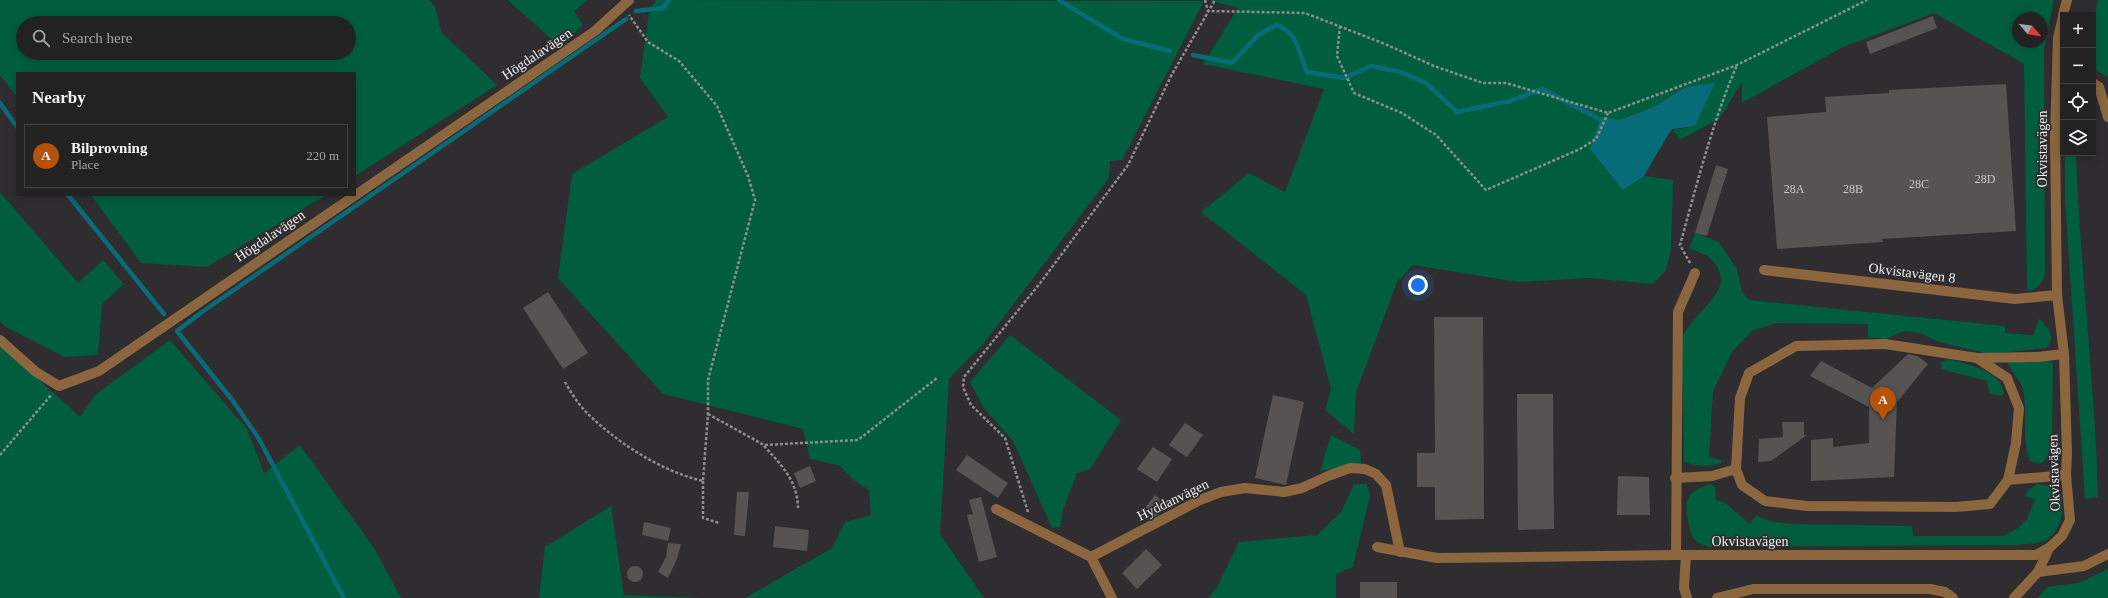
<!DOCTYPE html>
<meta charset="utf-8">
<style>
body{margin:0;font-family:Georgia,serif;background:#2b2a2b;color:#f1f3f6}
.controls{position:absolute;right:12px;top:12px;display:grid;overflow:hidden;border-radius:0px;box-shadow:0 2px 10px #0003}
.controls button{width:36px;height:36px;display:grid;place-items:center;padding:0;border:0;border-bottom:1px solid #403f41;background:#232223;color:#f1f3f6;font:20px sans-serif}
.compass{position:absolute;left:2012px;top:12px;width:36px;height:36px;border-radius:50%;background:#232223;box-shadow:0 2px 10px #0003;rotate:119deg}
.you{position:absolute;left:1418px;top:285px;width:14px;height:14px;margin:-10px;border:3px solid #fff;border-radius:50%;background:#1a73e8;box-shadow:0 0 0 6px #1a73e833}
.badge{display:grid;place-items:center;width:26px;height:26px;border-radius:50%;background:#b45309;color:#fff;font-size:13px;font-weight:700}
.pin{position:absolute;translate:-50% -33px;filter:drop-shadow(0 1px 2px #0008)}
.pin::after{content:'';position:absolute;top:21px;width:14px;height:12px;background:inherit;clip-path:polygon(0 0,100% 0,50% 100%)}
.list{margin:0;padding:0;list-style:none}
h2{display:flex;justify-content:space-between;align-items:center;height:52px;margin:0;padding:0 16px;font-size:17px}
h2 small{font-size:13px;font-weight:400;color:#a3a4a6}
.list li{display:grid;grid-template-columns:26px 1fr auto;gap:12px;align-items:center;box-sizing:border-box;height:64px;margin:0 8px 8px;padding:0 8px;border:1px solid #403f41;border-radius:0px}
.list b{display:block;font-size:15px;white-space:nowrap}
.list p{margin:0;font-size:13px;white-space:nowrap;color:#a3a4a6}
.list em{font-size:13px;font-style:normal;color:#a3a4a6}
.icon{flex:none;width:22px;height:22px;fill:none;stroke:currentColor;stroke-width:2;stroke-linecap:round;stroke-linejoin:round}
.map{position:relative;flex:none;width:2108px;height:598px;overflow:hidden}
.search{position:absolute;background:#232223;box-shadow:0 2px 10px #0003;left:16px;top:16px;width:340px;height:44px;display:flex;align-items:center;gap:10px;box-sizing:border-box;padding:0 14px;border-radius:22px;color:#a3a4a6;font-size:15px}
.panel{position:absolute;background:#232223;box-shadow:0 2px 10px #0003;left:16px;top:72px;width:340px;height:124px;border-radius:0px}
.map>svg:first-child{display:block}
.green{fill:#005e3e;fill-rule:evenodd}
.water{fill:#086c78}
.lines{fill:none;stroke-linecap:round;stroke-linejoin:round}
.stream{stroke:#086c78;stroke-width:4.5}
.building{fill:#565352}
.path{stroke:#8f8e8f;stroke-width:2.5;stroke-dasharray:3 2;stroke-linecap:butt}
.minor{stroke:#8b663e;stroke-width:10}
.labels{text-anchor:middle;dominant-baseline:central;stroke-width:3.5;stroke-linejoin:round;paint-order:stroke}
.number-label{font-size:12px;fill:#c9c7c8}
.street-label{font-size:14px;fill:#efeeef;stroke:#2f2d2f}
</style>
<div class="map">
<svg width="2108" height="598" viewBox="0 0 2108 598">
<rect width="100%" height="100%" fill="#2f2d2f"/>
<g class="green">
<path d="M 0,0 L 429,0 L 435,6 L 441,32 L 497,85 L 355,176 L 355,73 L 17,73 L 17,97 L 0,75 ZM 23,23 L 349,23 L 349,53 L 23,53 Z"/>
<polygon points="508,0 588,0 574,11 583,25 560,47"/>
<polygon points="656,0 1204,1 1122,160 1110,161 1109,178 984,343 949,379 940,534 984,598 745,598 832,548 845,522 871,515 869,490 855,481 840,466 810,459 803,429 663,394 558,278 572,174 668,117 640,78 649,12"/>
<path d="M 1208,0 L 2054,0 L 2044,50 L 2045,274 L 2041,284 L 2032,291 L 2027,289 L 2024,64 L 1934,13 L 1841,48 L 1742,103 L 1742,82 L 1719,119 L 1680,140 L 1673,130 L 1695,126 L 1686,87 L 1653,107 L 1620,120 L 1601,118 L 1623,190 L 1644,176 L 1673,180 L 1671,249 L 1666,270 L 1653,284 L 1589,278 L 1518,282 L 1413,265 L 1397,282 L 1356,393 L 1354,434 L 1325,410 L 1331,389 L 1306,295 L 1201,212 L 1249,173 L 1285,192 L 1324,89 L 1203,64 L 1238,8 ZM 2018,18 L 2042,18 L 2042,42 L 2018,42 Z"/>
<polygon points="2098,0 2108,0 2108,77 2093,69 2093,23"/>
<path d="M 2065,153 L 2076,153 C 2080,268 2095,382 2098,497 L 2085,499 L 2065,199 Z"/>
<polygon points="0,192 78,283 103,260 124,284 102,304 98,355 65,357 6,327 0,321"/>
<polygon points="91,195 326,195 207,267 141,263"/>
<path d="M 1695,233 L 1719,242 L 1737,269 L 1742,292 L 1749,300 L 2005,326 L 2005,333 L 2033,335 L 2039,319 C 2048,327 2057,337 2046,348 L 1989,354 L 1939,342 L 1920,333 L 1904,331 L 1886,339 L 1868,337 L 1868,324 L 1776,323 L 1752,331 L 1732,352 L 1713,391 L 1709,457 L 1721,460 L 1721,463 C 1709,467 1696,467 1684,461 C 1684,430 1683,399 1682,368 C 1682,360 1679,346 1682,338 C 1689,320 1722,296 1721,280 C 1720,262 1706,253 1689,249 Z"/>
<polygon points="1010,335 1121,420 1090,469 1077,473 1063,510 1060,527 1052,528 1013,441 984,408 970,382"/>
<polygon points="170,340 247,429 264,473 300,445 374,548 401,598 0,598 0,344 80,417 95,395"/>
<path d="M 1948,359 C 1966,364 2001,370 2004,393 L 2002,396 L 1990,394 L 1987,381 L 1941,369 L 1941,363 Z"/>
<path d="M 2049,361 L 2053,364 L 2052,435 L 2050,437 C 2049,448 2050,459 2040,464 L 2030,461 C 2021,438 2028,413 2023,389 C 2022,384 2011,370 2007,362 Z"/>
<polygon points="1331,435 1360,450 1361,465 1320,471"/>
<polygon points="1354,484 1367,484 1370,496 1353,567 1336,574 1336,598 1208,598 1216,589 1239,542 1317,535 1341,512"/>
<path d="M 1710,484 L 1715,487 L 1716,500 L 1724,502 L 1750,524 L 1756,515 L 1770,521 L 1791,524 L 1912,526 L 1913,536 L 2003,536 L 2018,528 L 2027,519 L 2035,500 L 2025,496 L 2029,489 L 2037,484 L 2056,487 C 2067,503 2064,528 2046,540 C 2039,544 2024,544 2015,545 L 1709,547 C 1705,545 1700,544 1697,542 C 1692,538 1690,531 1689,525 C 1684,502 1685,492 1710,484 Z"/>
<polygon points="611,506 624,595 702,598 539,598 545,547"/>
<polygon points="2108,569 2108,598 2038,598 2047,587 2078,583"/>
</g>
<polygon class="water" points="1715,83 1695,126 1673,129 1669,133 1644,176 1623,190 1590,149 1601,117 1620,120 1653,107 1686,87"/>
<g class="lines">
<g class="stream">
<polyline points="1059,0 1123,39 1170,51"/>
<polyline points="636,11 663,8 669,0"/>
<path d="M 1193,55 L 1232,63 L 1258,35 L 1276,25 C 1298,31 1299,54 1307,72 L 1344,78 L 1371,66 L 1401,72 L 1426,83 L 1457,112 L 1510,101 L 1542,89 L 1605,122"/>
<polyline points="0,103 17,127"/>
<polyline points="68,195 164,314"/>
<polyline points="344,598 259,439 233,401 177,331 202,312 626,19"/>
</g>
</g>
<g class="building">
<polygon points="1933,16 1937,28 1870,54 1866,42"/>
<polygon points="2006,84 2016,231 1882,239 1883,242 1777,249 1767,117 1826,112 1825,97 1889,93 1889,90"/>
<polygon points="1716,165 1728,169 1707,236 1695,233"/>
<polygon points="548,292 588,353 563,369 523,308"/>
<polygon points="1434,317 1483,317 1484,519 1435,520 1435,487 1417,487 1417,453 1435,453"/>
<polygon points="1908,354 1918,356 1928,364 1897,402 1894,477 1811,481 1811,440 1833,438 1833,447 1869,443 1869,407 1810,376 1821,361 1872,388"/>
<polygon points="1517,394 1553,394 1554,529 1518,530"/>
<polygon points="1273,395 1304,402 1286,485 1255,478"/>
<polygon points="1782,422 1804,422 1804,435 1807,435 1771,461 1758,462 1759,439 1783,437"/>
<polygon points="1185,423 1203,435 1187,457 1169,445"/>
<polygon points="1153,447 1172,459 1157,482 1137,469"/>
<polygon points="967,455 1008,483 998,498 956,470"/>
<polygon points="810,466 816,481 800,488 794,473"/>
<polygon points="1618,476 1649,477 1650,515 1617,515"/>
<polygon points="737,492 749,492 745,536 734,535"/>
<polygon points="1155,495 1166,504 1158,515 1148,520 1140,514"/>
<polygon points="981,497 997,557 979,562 967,515 973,514 969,500"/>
<polygon points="644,522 671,528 668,541 642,535"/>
<polygon points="775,526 809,530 807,551 773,547"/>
<polygon points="668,543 681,544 677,559 668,578 658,572 666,557"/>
<polygon points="1146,549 1162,565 1137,589 1122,573"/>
<circle cx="635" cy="574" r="8"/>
<rect x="1360" y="582" width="37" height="16"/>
</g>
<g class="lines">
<g class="path">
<polyline points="1205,0 1208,11 1305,13 1385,44 1434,66 1483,83 1506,83 1608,113 1737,65 1867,0"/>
<polyline points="1340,26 1337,56 1354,93 1402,113 1436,135 1486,190 1580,149 1596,139 1608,113"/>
<path d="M 1690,263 L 1680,245 C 1697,184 1712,123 1737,65"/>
<path d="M 565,382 C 571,393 579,405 588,414 C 619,444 661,471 703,481 L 708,414 L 708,380 L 755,200 L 748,176 L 717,106 L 679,61 L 648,42 L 629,15"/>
<polyline points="708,414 764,445 858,440 937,378"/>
<path d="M 764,446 C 781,464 798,482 798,508"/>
<polyline points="0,455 52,394"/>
<polyline points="703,481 703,518 719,523"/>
<polyline points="1028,512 1005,438 971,405 963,387 964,377 1041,282 1128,165 1171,76 1215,0"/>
</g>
<g class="minor">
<polyline points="2063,15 2067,0"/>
<polyline points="2093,83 2099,87 2108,117"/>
<polyline points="1764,270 2015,299 2057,295"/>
<polyline points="0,340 36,372 59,386 99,371 595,31 629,0"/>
<polyline points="2064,354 2038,357 1977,358 1885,344 1796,346 1749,373 1740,398 1736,469 1742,485 1765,501 1807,506 1956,507 1990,504 2008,480 2066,475"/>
<polyline points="1977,358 2007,378 2019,408 2016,443 2008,480"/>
<polyline points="1675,478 1712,476 1736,469"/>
<polyline points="996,509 1091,557 1112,598"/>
<polyline points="1377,547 1437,558 1676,555 2036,555 2049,548 2062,536 2070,520 2066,475 2067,453 2064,354 2057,295 2055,136 2058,38 2063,17"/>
<polyline points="1676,555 1678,312 1695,273"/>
<polyline points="1686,555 1684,588 1687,598"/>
<polyline points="1091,557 1200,500 1221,492 1245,488 1284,492 1302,488 1328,476 1350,468 1365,469 1376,474 1386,485 1400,552"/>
<polyline points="2038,572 2084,566 2108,554"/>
<polyline points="1717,598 1753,589 1930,589 1945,592 1953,598"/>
<polyline points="2014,598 2038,572 2049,548"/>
</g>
</g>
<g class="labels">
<g class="number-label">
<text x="1985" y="179">28D</text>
<text x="1919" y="184">28C</text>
<text x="1794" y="189">28A</text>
<text x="1853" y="189">28B</text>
</g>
<g class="street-label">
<text transform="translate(537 54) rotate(-34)">Högdalavägen</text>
<text transform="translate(2042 149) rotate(-90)">Okvistavägen</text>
<text transform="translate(270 236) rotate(-34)">Högdalavägen</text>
<text transform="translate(1912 273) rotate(7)">Okvistavägen 8</text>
<text transform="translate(2054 473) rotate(-92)">Okvistavägen</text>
<text transform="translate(1173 500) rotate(-26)">Hyddanvägen</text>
<text x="1750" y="541">Okvistavägen</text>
</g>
</g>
</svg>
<div class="controls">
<button>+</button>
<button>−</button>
<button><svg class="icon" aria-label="locate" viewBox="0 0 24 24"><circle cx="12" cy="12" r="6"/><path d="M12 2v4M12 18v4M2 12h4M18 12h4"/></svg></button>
<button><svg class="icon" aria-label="layers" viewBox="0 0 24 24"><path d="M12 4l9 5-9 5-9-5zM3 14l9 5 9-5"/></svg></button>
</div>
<svg class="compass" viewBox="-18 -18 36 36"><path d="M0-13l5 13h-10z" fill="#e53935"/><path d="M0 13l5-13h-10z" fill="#a3a4a6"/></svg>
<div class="you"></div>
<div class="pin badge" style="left:1883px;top:420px">A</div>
<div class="search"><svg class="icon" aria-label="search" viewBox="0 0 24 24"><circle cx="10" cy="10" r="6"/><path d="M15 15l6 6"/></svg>Search here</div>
<section class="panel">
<h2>Nearby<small></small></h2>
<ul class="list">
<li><span class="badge">A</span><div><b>Bilprovning</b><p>Place</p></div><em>220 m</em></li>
</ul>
</section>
</div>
